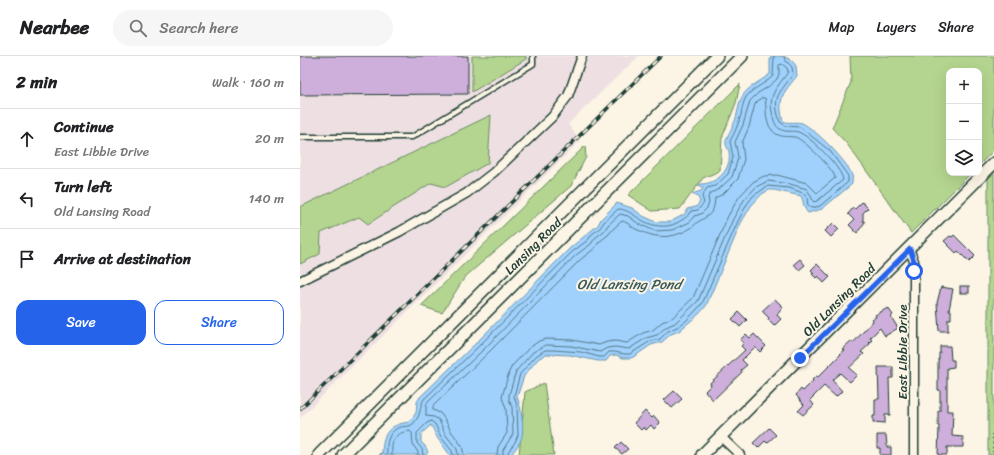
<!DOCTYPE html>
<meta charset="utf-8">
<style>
body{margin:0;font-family:Sriracha,sans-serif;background:#f6f6f6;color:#202124}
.controls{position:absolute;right:12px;top:12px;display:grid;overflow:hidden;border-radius:8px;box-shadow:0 4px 16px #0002}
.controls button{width:36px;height:36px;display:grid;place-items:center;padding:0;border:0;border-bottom:1px solid #e0e0e0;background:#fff;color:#202124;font:20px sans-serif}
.stop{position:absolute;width:12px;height:12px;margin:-9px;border:3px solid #2563eb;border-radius:50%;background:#fff}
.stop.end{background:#2563eb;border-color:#fff;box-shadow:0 1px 4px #0008}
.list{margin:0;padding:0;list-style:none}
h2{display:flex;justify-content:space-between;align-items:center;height:52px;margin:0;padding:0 16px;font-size:17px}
h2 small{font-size:13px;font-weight:400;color:#757577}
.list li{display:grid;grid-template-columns:26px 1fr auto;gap:12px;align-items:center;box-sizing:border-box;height:60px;padding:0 16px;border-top:1px solid #e0e0e0}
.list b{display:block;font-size:15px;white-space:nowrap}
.list p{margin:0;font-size:13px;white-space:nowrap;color:#757577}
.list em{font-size:13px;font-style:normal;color:#757577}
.actions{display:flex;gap:8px;padding:12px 16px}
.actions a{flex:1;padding:9px 0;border:1px solid #2563eb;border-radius:12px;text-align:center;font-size:14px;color:#2563eb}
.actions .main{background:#2563eb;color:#fff}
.icon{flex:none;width:22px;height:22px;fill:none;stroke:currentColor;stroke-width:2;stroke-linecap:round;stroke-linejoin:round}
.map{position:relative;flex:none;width:694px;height:399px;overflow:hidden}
header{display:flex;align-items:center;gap:24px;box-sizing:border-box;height:56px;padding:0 20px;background:#fff;border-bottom:1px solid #e0e0e0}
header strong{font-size:19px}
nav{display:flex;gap:22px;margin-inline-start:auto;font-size:14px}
.search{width:280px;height:36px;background:#f6f6f6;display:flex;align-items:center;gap:10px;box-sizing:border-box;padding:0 14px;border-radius:22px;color:#757577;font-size:15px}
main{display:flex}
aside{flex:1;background:#fff}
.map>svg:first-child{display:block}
.built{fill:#eee0e2}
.green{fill:#b4d58f;stroke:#6a8962}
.water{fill:#a0d1fd;stroke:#6c96ad}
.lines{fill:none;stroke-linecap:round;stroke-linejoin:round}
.shore{stroke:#537884;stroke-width:1}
.stream{stroke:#6c96ad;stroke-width:2}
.building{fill:#ceafdb;stroke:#1f3d34}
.lane-casing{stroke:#1f3d34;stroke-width:7}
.street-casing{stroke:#1f3d34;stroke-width:11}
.secondary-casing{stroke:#1f3d34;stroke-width:14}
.path{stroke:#1f3d34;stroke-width:1.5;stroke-dasharray:1 3;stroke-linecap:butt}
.lane{stroke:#fcf5e5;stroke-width:4}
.street{stroke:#fcf5e5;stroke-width:8}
.secondary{stroke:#fcf5e5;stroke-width:11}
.rail-casing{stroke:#1f3d34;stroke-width:3.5}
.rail{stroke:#fcf5e5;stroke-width:2;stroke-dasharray:6;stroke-linecap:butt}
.route{stroke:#2563eb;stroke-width:5}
.labels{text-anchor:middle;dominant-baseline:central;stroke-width:4;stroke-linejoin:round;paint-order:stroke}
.street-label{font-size:13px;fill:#1f3d34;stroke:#fcf5e5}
.water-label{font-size:14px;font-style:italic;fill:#395b5c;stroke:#fcf5e5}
</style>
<header>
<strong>Nearbee</strong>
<div class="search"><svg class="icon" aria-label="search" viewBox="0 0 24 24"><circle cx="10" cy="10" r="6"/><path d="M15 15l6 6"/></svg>Search here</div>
<nav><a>Map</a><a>Layers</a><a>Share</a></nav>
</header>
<main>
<aside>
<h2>2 min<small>Walk · 160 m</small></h2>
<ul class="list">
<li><svg class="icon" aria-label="ahead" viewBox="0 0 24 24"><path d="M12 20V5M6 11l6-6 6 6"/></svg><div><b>Continue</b><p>East Libbie Drive</p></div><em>20 m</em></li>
<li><svg class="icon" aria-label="left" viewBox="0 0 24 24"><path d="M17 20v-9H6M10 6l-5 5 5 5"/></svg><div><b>Turn left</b><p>Old Lansing Road</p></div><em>140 m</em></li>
<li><svg class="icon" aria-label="arrive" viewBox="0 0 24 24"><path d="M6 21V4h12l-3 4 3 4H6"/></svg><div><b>Arrive at destination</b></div></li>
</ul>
<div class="actions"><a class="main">Save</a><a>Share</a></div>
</aside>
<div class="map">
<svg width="694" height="399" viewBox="0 0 694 399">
<rect width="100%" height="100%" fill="#fcf5e5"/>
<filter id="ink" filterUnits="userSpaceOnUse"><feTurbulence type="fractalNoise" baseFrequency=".025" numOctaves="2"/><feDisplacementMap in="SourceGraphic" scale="8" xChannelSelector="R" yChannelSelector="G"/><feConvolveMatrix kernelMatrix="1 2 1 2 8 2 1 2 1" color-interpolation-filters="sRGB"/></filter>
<g filter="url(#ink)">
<polygon class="built" points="0,0 339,0 268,68 280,85 0,362"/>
<g class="green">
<polygon points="172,0 226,0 226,3 172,36"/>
<polygon points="550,0 694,0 694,94 679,109 679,15 649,15 649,117 671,117 611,177 547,88 532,72 551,26"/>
<polygon points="440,28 436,47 422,82 420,115 403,122 380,153 352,155 328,139"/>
<polygon points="191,59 188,107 146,131 131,127 68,168 59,161 21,177 20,198 0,208 0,151"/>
<polygon points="285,90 286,101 271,130 165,221 142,257 121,250"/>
<polygon points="694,116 694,399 688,399 688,122"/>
<polygon points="244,327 254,399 219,399 225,336"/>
</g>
<path class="water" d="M 471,0 C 482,0 490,0 496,10 L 497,20 C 484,36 477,42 483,65 C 489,68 496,65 502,67 C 515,73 547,105 552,119 C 553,121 552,125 552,128 L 522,153 L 508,157 C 503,152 504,146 501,140 L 474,134 L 469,134 L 462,138 L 451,150 L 441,167 L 406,250 L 399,258 L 379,275 L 371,278 L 362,286 L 351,289 L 335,300 L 331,302 L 323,302 L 316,299 L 310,300 L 306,305 L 298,305 L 270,299 L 246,298 L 238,303 L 224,320 L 217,341 C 221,349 224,371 222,380 C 221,387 215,393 211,399 L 150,399 L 138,383 L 131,369 L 121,378 L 121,386 L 125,390 L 128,396 L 126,399 L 85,399 L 82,397 C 83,376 89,369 109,366 L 116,357 L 117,346 L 120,341 L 178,285 L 270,192 L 298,169 L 301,163 L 317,147 L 332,152 L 343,160 L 356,166 L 370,166 L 385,158 L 387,153 L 396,151 L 400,146 L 398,141 L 392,138 L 401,135 L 403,132 L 399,130 L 399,128 C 416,129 432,114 429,96 C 428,92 425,89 426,85 C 427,80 433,70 435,65 C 438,57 438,49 442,41 C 447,31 461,25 470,18 L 470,3 Z"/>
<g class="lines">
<g class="shore">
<path d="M 87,399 C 86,388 88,374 101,371 C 105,370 109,371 113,368 C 123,357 118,353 124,343 L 181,288 L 272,196 L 288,184 L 291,179 L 300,172 L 304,166 L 318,153 C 327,153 333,159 340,163 C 351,170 365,173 377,167 C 383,163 387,162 391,155 L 398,154 L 404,147 L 402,140 L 407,132 L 415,130 L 428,118 L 433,101 L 430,85 C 435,77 438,68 441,59 C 442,53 443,46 446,41 C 453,32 465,28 473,20 L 474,0"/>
<path d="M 92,399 C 91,384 94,377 110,375 L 112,377 L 113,389 L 118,396 L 118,399"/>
<polyline points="123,399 122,393 117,387 117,377 127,367 131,365 135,368 141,381 152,395 153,399"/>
<path d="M 158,399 L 157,393 L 145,378 L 139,364 L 134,361 L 126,360 L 126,349 L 128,346 L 185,292 L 276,199 L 291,188 L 295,182 L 304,175 L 308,169 L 320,158 L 328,160 L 339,168 L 355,175 L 372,174 L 390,166 L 394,160 L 401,158 L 407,152 L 409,147 L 408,141 L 411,137 L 419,133 L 432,121 L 438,102 L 437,95 L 435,86 L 443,69 L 450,45 L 458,37 L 468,31 L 477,23 L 479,18 L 479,9 L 482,8 L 487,12 L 488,16 C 477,32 467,39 473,60 C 474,65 475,70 480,73 C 486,77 492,74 498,76 C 509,79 542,112 543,124 L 517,145 L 514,146 L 513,145 L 511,140 L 507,133 L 490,128 L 468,125 L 456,131 L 444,144 L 433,163 L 398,245 L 375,267 L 366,271 L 357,279 L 346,282 L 329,293 L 315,291 L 307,292 L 300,296 L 271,290 L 246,289 L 233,296 L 216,315 L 209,339 L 209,344 L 212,351 L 213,378 L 203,394 L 203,399"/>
<path d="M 164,399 L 162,390 L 151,375 L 144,362 L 140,357 L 133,354 L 133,350 L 189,296 L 280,204 L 295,192 L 299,186 L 308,179 L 313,173 L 322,165 C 328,166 332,172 338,174 C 358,183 372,183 391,172 C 394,170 396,167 398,166 C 411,158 414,157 415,142 L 423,138 L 438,123 L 444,103 L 442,87 L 449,71 L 455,48 L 461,42 L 465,42 C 467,52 464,65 472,74 C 478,82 486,80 495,81 C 503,83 535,114 535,122 L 517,137 L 507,127 L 477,119 L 464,120 L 453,126 L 439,141 L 428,160 L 393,242 L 372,262 L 362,266 L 353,274 L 343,277 L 327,287 L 315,285 L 307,286 L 299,289 L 272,284 L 246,283 L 239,285 L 229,292 L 212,310 L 209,316 L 202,341 L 206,353 L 207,377 L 198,391 L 197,399"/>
<path d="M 208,399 L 208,396 L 215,386 L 218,379 L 217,350 L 214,340 L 220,318 L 236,300 L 245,294 L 254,294 L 281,296 L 299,301 L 304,301 L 309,296 L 315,296 L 324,298 L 330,298 L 349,286 L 360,283 L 368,275 L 377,271 L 386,265 L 402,248 L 438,165 L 447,148 L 453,140 L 468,130 L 489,132 L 503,137 L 507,142 L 508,150 L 511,152 L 520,150 L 548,126 L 548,120 L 530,95 L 500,71 L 486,70 L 480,66 C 471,39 480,38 493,18 L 492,11 L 485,4 L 484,0"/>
</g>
<polyline class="stream" points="80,399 82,397"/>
</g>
<g class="building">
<polygon points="0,0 168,0 168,38 0,39"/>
<polygon points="562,146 568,152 563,157 563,165 565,166 557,177 549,169 554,164 548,158 553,152 555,153"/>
<polygon points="533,167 539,173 531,181 525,175"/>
<polygon points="654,179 675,200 669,206 658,195 656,197 644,185 650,180 652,181"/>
<polygon points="500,203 505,209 499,214 494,208"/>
<polygon points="517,208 530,221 524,227 518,220 516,222 512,218 514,217 511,214"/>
<rect x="660" y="230" width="9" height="7"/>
<polygon points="641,231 653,233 649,254 651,254 651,263 648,263 648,275 639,275 637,247"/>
<polygon points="475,243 483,251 477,259 481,263 474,270 468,264 469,262 462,255"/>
<polygon points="588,252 593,259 591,261 598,272 585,280 580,272 570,282 572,284 569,287 570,288 561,296 564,298 549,312 557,319 550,326 540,317 532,324 542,335 537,340 536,339 535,340 524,330 510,344 514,349 503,359 498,355 504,349 496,339 501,333 503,335 513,325 512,324 516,320 518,321 541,298 540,297 544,294 542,293 551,285 553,287 573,265 572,263 576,261 575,259"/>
<polygon points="439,256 447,264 440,271 432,263"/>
<polygon points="446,278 450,282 454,278 466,290 460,296 455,291 442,304 447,309 441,314 442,316 413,344 405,335 411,329 410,327 445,294 441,290 444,287 440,284"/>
<polygon points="640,290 650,290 651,304 654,304 654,311 647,312 647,355 653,355 652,380 663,381 663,391 647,391 647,399 638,399 639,370 638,370 638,355 640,355 640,334 638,334 638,303 639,303 639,297 640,297"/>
<polygon points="578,311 593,311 593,322 589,322 590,359 585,359 585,367 573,366 573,360 575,360 575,343 579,343"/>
<polygon points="374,335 382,343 372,352 364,344"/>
<polygon points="345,355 352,362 354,360 360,367 354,373 351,369 346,374 344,371 341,374 334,367"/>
<polygon points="469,372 476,379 467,387 465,385 458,392 453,387"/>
<polygon points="577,379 586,379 587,391 591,391 591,399 580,399 580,392 577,392"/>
<polygon points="321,386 328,393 322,398 315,392"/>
</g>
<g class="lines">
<g class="lane-casing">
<polyline id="lane" points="0,81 112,81 233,8 233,0"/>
</g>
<g class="street-casing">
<g id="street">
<polyline points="609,193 614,205 614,399"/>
<polyline points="0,225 99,176 167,137 194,116 252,61 268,40 282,0"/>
<polyline points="421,381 440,399"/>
</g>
</g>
<g class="secondary-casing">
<g id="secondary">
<polyline points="19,399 417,0"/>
<polyline points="43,399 442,0"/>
<polyline points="402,399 694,107"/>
</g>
</g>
<g class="path">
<polyline points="692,378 693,386"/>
<polyline points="693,396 693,387 694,387"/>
</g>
<use href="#lane" class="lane"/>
<use href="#street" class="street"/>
<use href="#secondary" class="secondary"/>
<g class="rail-casing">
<polyline id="rail" points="0,353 361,0"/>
</g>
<use href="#rail" class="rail"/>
</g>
</g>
<g class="lines" filter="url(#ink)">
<polyline class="route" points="500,302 610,193 614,205 614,215"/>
</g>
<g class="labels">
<g class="street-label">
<text transform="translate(233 190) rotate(-45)">Lansing Road</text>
<text transform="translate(539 244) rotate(-45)">Old Lansing Road</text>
<text transform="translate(602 296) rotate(-90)">East Libbie Drive</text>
</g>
<g class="water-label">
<text x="329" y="228">Old Lansing Pond</text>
</g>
</g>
</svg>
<div class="controls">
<button>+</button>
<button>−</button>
<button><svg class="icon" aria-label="layers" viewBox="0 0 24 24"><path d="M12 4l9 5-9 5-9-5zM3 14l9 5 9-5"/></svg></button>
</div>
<div class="stop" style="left:614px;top:215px"></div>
<div class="stop end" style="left:500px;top:302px"></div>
</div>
</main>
